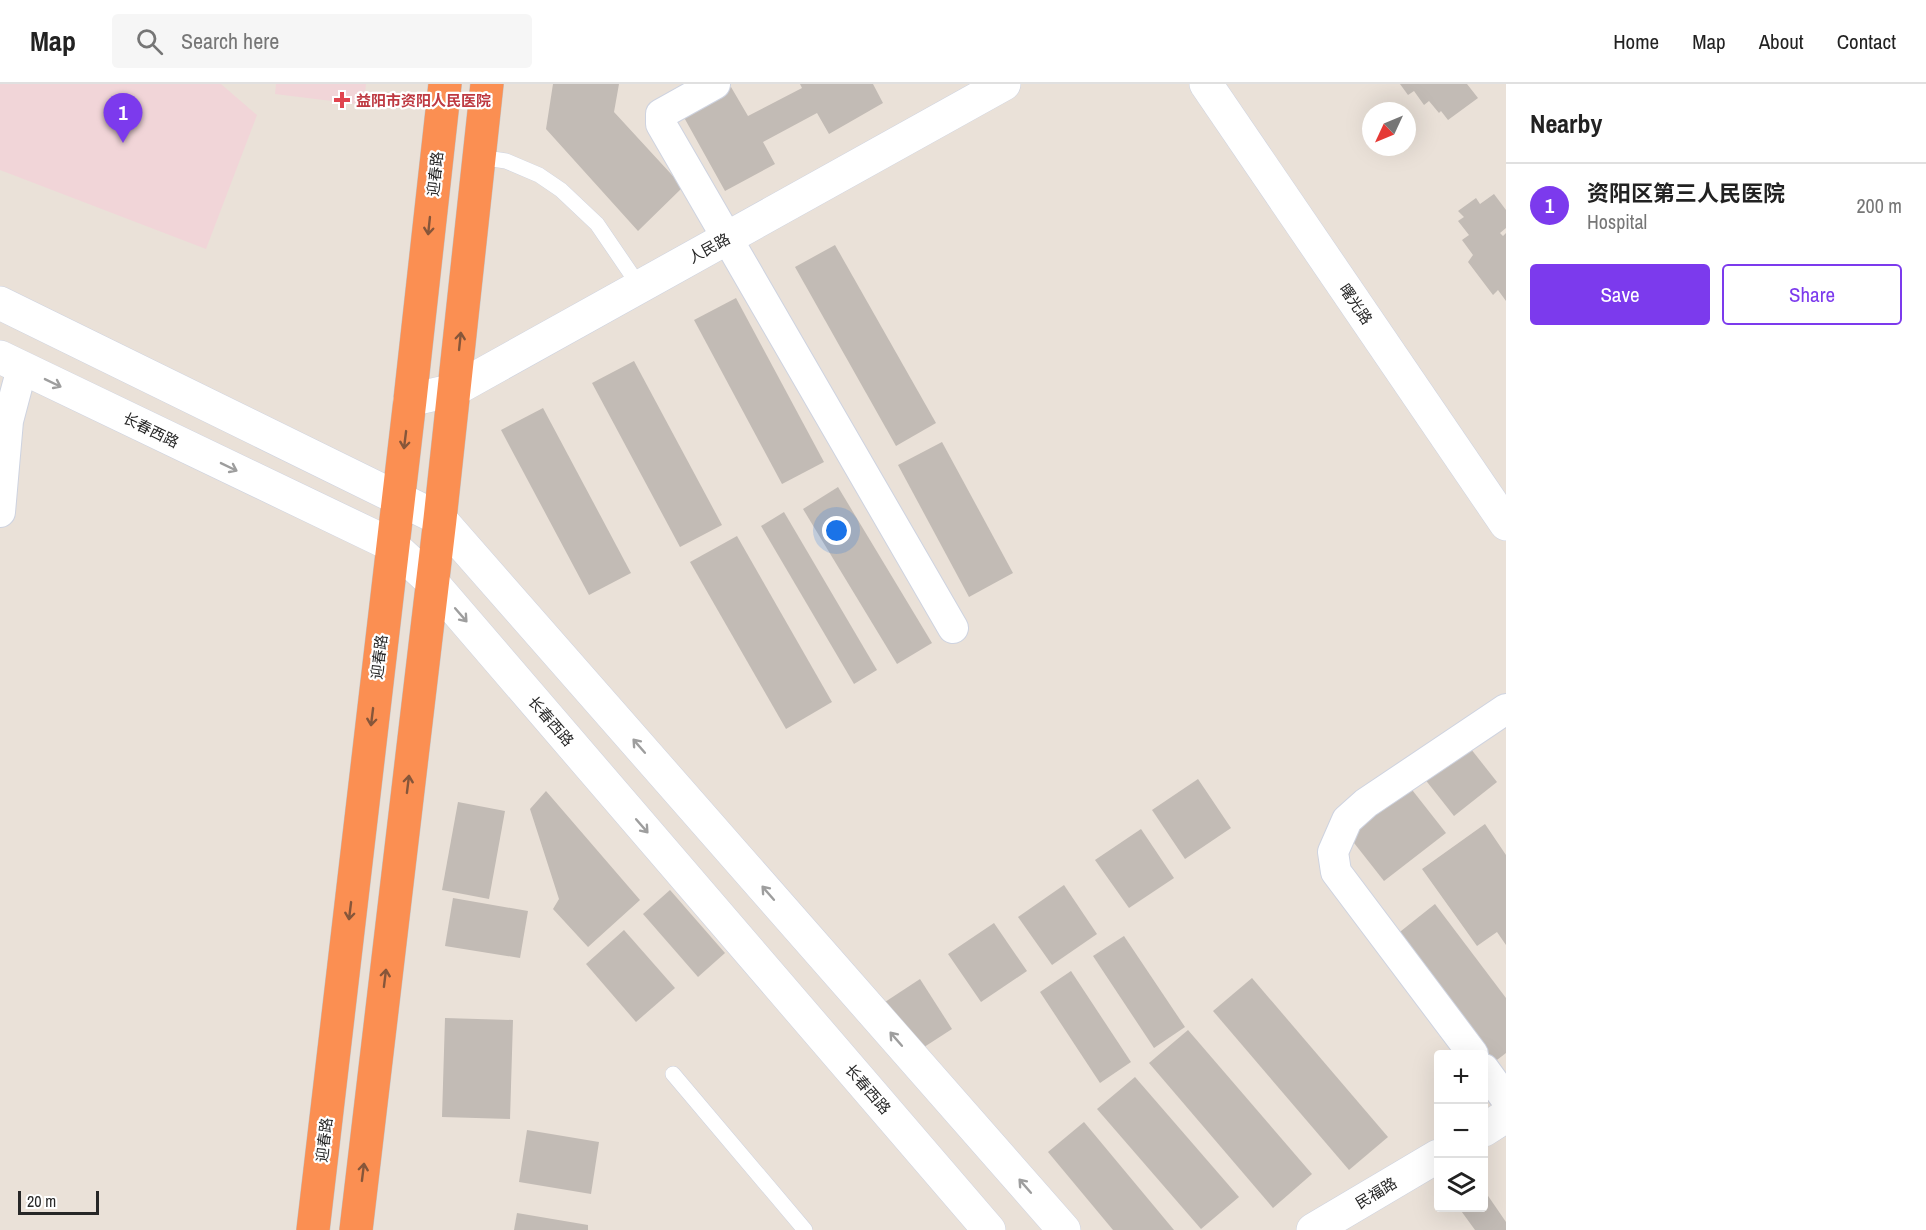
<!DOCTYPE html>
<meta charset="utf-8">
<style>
body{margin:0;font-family:"Archivo Narrow","Noto Sans SC",sans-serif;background:#f6f6f6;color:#222}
.controls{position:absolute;right:18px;bottom:18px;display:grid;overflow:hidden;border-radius:6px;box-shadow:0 6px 24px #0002}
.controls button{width:54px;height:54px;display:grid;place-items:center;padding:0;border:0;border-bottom:2px solid #e0e0e0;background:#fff;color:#222;font:30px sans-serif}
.compass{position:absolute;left:1362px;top:18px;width:54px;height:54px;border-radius:50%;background:#fff;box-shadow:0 6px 24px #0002;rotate:226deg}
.scale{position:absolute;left:18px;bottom:15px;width:81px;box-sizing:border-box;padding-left:6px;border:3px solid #272727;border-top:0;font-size:16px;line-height:21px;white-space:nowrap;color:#272727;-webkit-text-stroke:4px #fff;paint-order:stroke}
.you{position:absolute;left:837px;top:447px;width:21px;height:21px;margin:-15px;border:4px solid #fff;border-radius:50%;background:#1a73e8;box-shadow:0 0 0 9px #1a73e833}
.badge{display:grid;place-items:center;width:39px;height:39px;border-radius:50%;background:#7c3aed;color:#fff;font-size:20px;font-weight:700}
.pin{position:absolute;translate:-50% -50px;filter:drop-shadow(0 2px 3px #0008)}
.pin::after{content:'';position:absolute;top:32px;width:21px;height:18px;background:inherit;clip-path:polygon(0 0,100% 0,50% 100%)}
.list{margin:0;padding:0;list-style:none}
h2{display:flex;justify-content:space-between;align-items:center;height:78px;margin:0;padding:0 24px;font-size:26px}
h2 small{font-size:20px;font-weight:400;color:#767676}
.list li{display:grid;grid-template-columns:39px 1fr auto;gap:18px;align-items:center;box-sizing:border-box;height:84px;padding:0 24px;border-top:2px solid #e0e0e0}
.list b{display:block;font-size:22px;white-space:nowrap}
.list p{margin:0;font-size:20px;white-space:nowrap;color:#767676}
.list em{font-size:20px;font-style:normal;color:#767676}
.actions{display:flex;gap:12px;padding:18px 24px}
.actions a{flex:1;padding:14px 0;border:2px solid #7c3aed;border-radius:6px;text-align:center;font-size:21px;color:#7c3aed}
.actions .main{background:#7c3aed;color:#fff}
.icon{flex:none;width:33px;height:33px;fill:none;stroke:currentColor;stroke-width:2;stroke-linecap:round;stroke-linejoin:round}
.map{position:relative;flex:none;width:1506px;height:1146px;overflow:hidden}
header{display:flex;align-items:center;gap:36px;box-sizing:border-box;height:84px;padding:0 30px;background:#fff;border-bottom:2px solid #e0e0e0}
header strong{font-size:28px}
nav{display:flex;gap:33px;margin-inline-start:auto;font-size:21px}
.search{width:420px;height:54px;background:#f6f6f6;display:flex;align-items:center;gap:15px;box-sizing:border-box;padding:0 21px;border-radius:6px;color:#767676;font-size:22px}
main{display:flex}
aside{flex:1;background:#fff}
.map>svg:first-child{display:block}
.medical{fill:#f1d5d8}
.building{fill:#c2bbb5}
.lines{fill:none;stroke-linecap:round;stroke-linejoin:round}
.lane-casing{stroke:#ced3e0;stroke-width:16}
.street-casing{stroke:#ced3e0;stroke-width:32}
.secondary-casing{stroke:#ced3e0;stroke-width:34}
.highway-casing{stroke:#c3c3c3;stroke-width:34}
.lane{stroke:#fff;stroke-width:15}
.street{stroke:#fff;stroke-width:30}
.secondary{stroke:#fff;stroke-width:33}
.highway{stroke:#fb8f52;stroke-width:33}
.oneway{stroke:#86563a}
.oneway2{stroke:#9e9e9e}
.health-dot{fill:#e0444e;stroke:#fff;stroke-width:2}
.labels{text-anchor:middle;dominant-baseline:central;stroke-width:4.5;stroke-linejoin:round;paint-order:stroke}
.health-label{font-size:15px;font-weight:bold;fill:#be3a42;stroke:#fff;text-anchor:start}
.street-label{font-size:15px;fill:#272727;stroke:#fff}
</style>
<header>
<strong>Map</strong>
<div class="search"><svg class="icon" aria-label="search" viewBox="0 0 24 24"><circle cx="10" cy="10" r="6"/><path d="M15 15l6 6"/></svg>Search here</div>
<nav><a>Home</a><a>Map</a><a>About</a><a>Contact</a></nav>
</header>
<main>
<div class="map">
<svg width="1506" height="1146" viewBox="0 0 1506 1146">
<rect width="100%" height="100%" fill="#eae1d8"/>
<g class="medical">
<polygon points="0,0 221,0 257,31 206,165 0,86"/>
<polygon points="276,0 366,0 364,21 275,10"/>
</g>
<g class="building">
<polygon points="553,0 619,0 614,28 683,103 638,147 546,45"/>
<polygon points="800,0 873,0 883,19 829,50 817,29 763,58 775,80 725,107 681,28 731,3 748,32 802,4"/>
<polygon points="1400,0 1467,0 1478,14 1448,36 1441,27 1439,29 1429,17 1424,21 1414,7 1408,11"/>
<polygon points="1494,110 1506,126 1506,144 1500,149 1503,152 1506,149 1506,217 1498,206 1493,211 1468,178 1473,171 1462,156 1469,151 1458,137 1464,133 1458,127 1476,114 1480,120"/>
<polygon points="835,161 936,339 896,362 795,183"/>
<polygon points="736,214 824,378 782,400 694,236"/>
<polygon points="634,277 722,441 680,463 592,299"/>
<polygon points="543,324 631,489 589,511 501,346"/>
<polygon points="942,358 1013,489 969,513 898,381"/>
<polygon points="838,403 932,559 897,580 803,425"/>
<polygon points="784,428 877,586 854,600 761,442"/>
<polygon points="737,452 832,618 786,645 690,478"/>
<polygon points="1467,660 1497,698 1454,732 1424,694"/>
<polygon points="1198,695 1231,744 1185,775 1152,726"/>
<polygon points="1409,702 1446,749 1384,797 1347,750"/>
<polygon points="546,707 640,816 588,863 553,825 559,815 530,725"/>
<polygon points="458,718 505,727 489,815 442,806"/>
<polygon points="1485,740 1506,771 1506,861 1497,848 1477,862 1422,785"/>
<polygon points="1141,745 1174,794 1129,824 1095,776"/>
<polygon points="1064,801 1097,850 1052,881 1018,833"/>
<polygon points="670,806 725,869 698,893 643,830"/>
<polygon points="453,814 528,827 520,874 445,862"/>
<polygon points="1435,820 1506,914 1506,969 1493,979 1396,851"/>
<polygon points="994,839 1027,887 981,918 948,870"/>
<polygon points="624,846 675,904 636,938 586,880"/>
<polygon points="1124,852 1185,943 1154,964 1093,872"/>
<polygon points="1071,887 1131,978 1100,999 1040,908"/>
<polygon points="1252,894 1388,1053 1349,1086 1213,927"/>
<polygon points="920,895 952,945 918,967 885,918"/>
<polygon points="445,934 513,936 510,1035 442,1033"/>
<polygon points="1188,946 1312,1090 1273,1124 1149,979"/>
<polygon points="1135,993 1239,1113 1201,1145 1097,1025"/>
<polygon points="1084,1038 1174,1146 1113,1146 1048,1068"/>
<polygon points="527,1046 599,1058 591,1110 519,1098"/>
<polygon points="1484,1106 1506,1138 1506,1146 1475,1146 1459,1124 1484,1124"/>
<polygon points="517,1129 588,1141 588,1146 514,1146"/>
</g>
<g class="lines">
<g class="lane-casing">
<g id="lane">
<polyline points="479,73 506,77 539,91 561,106 597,140 640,203"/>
<polyline points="673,990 805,1146"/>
</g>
</g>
<g class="street-casing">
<g id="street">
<polyline points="715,0 661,30 661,40 953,544"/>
<polyline points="0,428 8,337 22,284"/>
<polyline points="1473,970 1336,788 1333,768 1347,736 1366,719 1506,625"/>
<polyline points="1484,985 1506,1015"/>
</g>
</g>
<g class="secondary-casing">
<g id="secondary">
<polyline points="1206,0 1506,440"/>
<polyline points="0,219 440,435 1064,1146"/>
<polyline points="0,273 392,461 431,497 989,1146"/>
<polyline points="410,316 454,306 1004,0"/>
<polyline points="1484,1046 1506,1032"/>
<polyline points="1313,1146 1438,1072"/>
</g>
</g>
<g class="highway-casing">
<g id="highway">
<polyline points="313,1146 410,316 445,0"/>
<polyline points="356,1146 440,435 487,0"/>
</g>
</g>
<use href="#lane" class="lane"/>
<use href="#street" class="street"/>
<use href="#secondary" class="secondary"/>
<use href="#highway" class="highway"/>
</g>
<defs><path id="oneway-shaft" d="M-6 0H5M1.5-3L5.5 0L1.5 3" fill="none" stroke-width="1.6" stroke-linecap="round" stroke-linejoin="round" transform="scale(1.5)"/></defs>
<g class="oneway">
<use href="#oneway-shaft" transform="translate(429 142) rotate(96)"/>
<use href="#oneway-shaft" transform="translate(460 257) rotate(-84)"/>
<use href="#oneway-shaft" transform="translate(405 356) rotate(97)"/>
<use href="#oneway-shaft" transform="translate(372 633) rotate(97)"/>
<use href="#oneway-shaft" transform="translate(408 700) rotate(-83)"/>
<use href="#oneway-shaft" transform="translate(350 827) rotate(97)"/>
<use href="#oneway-shaft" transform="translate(385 894) rotate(-83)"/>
<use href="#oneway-shaft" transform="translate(363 1088) rotate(-83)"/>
</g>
<g class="oneway2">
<use href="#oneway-shaft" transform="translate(53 299) rotate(26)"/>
<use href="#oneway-shaft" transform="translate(229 383) rotate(26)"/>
<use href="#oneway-shaft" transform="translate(461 531) rotate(49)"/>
<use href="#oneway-shaft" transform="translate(639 662) rotate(-131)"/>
<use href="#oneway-shaft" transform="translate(642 742) rotate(49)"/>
<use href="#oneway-shaft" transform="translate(768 809) rotate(-131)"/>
<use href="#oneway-shaft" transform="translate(896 955) rotate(-131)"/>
<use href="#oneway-shaft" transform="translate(1025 1102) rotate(-131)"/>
</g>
<path class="health-dot" d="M339 7h6v6h6v6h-6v6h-6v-6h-6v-6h6z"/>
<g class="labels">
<g class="health-label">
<text x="356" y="16">益阳市资阳人民医院</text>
</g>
<g class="street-label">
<text transform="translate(435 90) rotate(-84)">迎春路</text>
<text transform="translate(709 164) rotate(-29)">人民路</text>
<text transform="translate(1356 220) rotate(56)">曙光路</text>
<text transform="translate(151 346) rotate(26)">长春西路</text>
<text transform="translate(379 573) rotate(-83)">迎春路</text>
<text transform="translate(551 637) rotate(49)">长春西路</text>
<text transform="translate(868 1005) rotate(49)">长春西路</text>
<text transform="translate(324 1056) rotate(-83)">迎春路</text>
<text transform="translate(1376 1109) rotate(-31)">民福路</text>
</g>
</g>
</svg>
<div class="controls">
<button>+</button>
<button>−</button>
<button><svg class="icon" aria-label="layers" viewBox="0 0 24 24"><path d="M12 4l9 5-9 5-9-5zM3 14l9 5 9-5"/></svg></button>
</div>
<svg class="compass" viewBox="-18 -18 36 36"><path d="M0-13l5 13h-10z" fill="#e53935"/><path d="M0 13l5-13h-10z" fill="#767676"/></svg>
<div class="scale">20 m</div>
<div class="you"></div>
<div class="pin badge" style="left:123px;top:59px">1</div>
</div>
<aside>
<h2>Nearby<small></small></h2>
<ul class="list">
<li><span class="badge">1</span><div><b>资阳区第三人民医院</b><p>Hospital</p></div><em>200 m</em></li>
</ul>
<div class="actions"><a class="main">Save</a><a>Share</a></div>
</aside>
</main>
